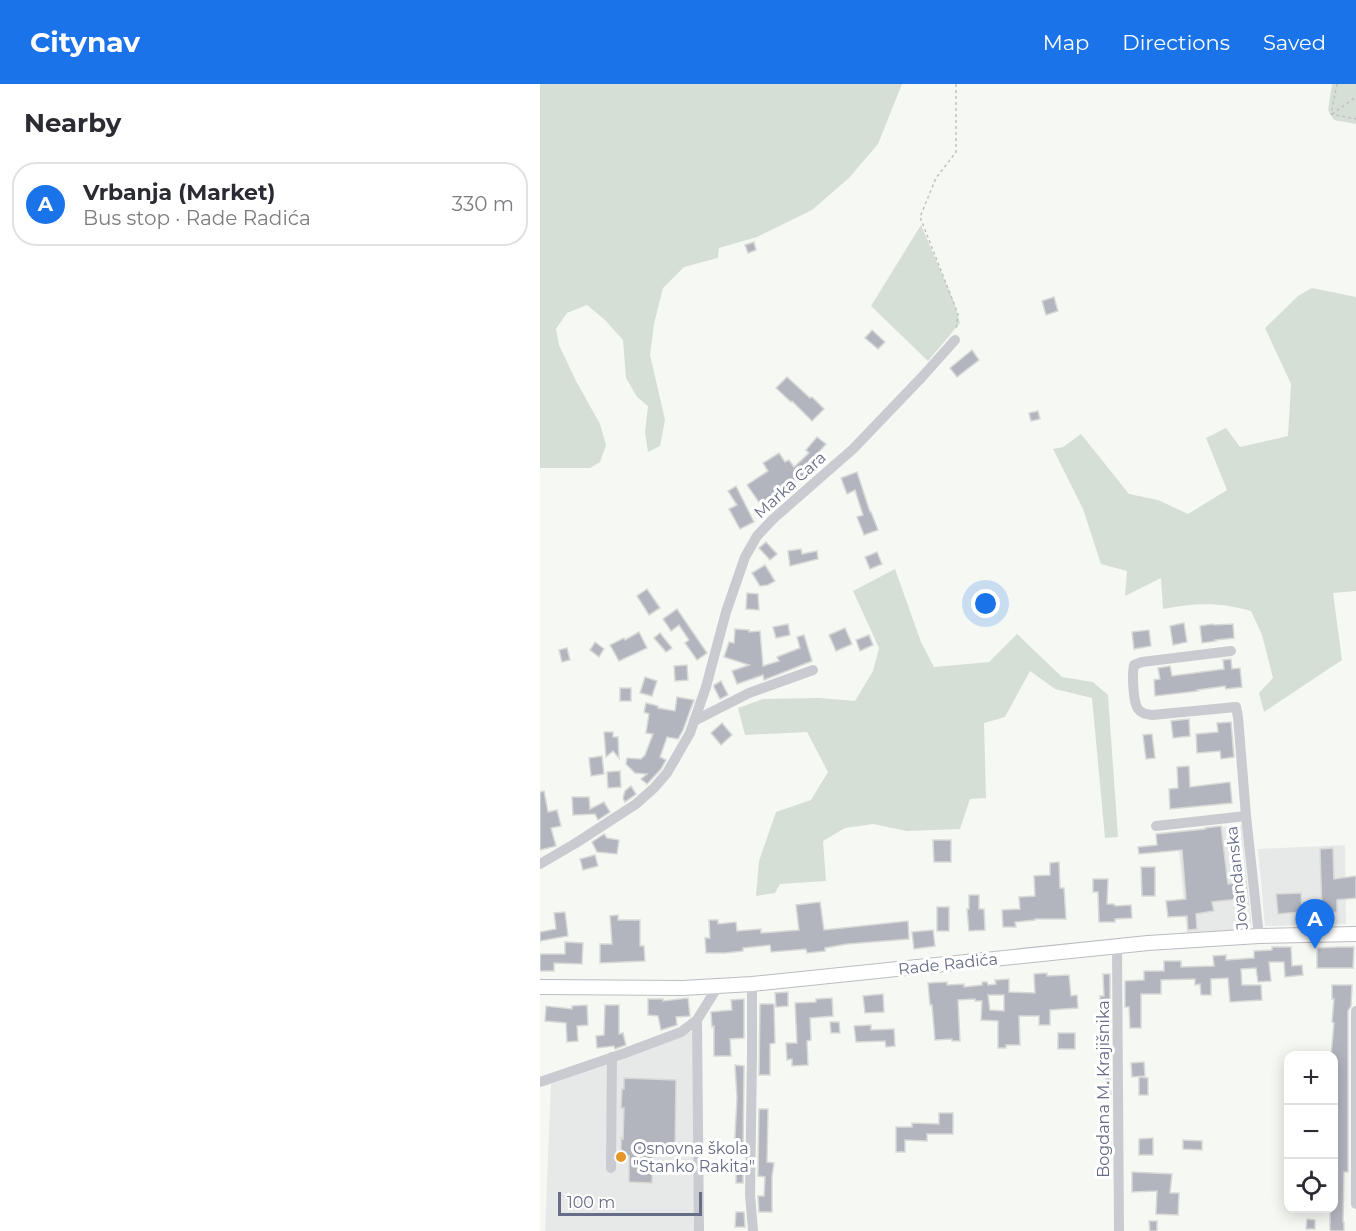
<!DOCTYPE html>
<meta charset="utf-8">
<style>
body{margin:0;font-family:Montserrat,sans-serif;background:#f2f2f3;color:#2b2b33}
.controls{position:absolute;right:18px;bottom:18px;display:grid;overflow:hidden;border-radius:12px;box-shadow:0 3px 15px #0003}
.controls button{width:54px;height:54px;display:grid;place-items:center;padding:0;border:0;border-bottom:2px solid #e1e1e2;background:#fff;color:#2b2b33;font:30px sans-serif}
.scale{position:absolute;left:18px;bottom:15px;width:144px;box-sizing:border-box;padding-left:6px;border:3px solid #666d86;border-top:0;font-size:16px;line-height:21px;white-space:nowrap;color:#666d86;-webkit-text-stroke:4px #fff;paint-order:stroke}
.you{position:absolute;left:446px;top:520px;width:21px;height:21px;margin:-15px;border:4px solid #fff;border-radius:50%;background:#1a73e8;box-shadow:0 0 0 9px #1a73e833}
.badge{display:grid;place-items:center;width:39px;height:39px;border-radius:50%;background:#1a73e8;color:#fff;font-size:20px;font-weight:700}
.pin{position:absolute;translate:-50% -50px;filter:drop-shadow(0 2px 3px #0008)}
.pin::after{content:'';position:absolute;top:32px;width:21px;height:18px;background:inherit;clip-path:polygon(0 0,100% 0,50% 100%)}
.list{margin:0;padding:0;list-style:none}
h2{display:flex;justify-content:space-between;align-items:center;height:78px;margin:0;padding:0 24px;font-size:26px}
h2 small{font-size:20px;font-weight:400;color:#7c7c81}
.list li{display:grid;grid-template-columns:39px 1fr auto;gap:18px;align-items:center;box-sizing:border-box;height:84px;margin:0 12px 12px;padding:0 12px;border:2px solid #e1e1e2;border-radius:24px}
.list b{display:block;font-size:22px;white-space:nowrap}
.list p{margin:0;font-size:20px;white-space:nowrap;color:#7c7c81}
.list em{font-size:20px;font-style:normal;color:#7c7c81}
.icon{flex:none;width:33px;height:33px;fill:none;stroke:currentColor;stroke-width:2;stroke-linecap:round;stroke-linejoin:round}
.map{position:relative;flex:none;width:816px;height:1147px;overflow:hidden}
header{display:flex;align-items:center;gap:36px;box-sizing:border-box;height:84px;padding:0 30px;background:#1a73e8;color:#fff}
header strong{font-size:28px}
nav{display:flex;gap:33px;margin-inline-start:auto;font-size:21px}
main{display:flex}
aside{flex:1;background:#fff}
.map>svg:first-child{display:block}
.built{fill:#e7e8e8}
.green{fill:#d6dfd6}
.building{fill:#b2b5be;stroke:#d8d9d7;stroke-width:1.5;fill-rule:evenodd}
.lines{fill:none;stroke-linecap:round;stroke-linejoin:round}
.major-casing{stroke:#babcc1;stroke-width:16}
.path{stroke:#c1c1c4;stroke-width:1.5;stroke-dasharray:3 3;stroke-linecap:butt}
.minor{stroke:#cacbd0;stroke-width:10}
.major{stroke:#fff;stroke-width:14}
.poi-dot{fill:#e59626;stroke:#fff;stroke-width:2}
.labels{text-anchor:middle;dominant-baseline:central;stroke-width:6;stroke-linejoin:round;paint-order:stroke}
.street-label{font-size:16px;fill:#666d86;stroke:#fff}
.poi-label{font-size:16px;fill:#666d86;stroke:#fff;text-anchor:start}
</style>
<header>
<strong>Citynav</strong>
<nav><a>Map</a><a>Directions</a><a>Saved</a></nav>
</header>
<main>
<aside>
<h2>Nearby<small></small></h2>
<ul class="list">
<li><span class="badge">A</span><div><b>Vrbanja (Market)</b><p>Bus stop · Rade Radića</p></div><em>330 m</em></li>
</ul>
</aside>
<div class="map">
<svg width="816" height="1147" viewBox="0 0 816 1147">
<rect width="100%" height="100%" fill="#f6f8f4"/>
<g class="built">
<polygon points="702,741 712,846 647,849 637,747"/>
<polygon points="805,761 806,840 725,842 718,765"/>
<polygon points="153,947 155,1147 5,1147 11,1000"/>
</g>
<g class="green">
<polygon points="0,0 362,0 338,60 309,94 272,126 217,153 179,164 178,174 144,183 123,204 114,240 110,271 125,336 120,362 108,368 105,348 108,322 97,313 86,294 83,256 65,236 47,221 27,229 16,245 19,261 36,297 60,340 66,361 60,378 50,384 0,384"/>
<polygon points="792,0 816,0 816,40 794,36 788,26"/>
<polygon points="381,141 414,218 420,239 388,277 331,222"/>
<path d="M 772,204 L 816,213 L 816,507 L 793,509 L 802,576 L 724,628 L 719,609 L 733,594 L 722,551 L 711,527 C 679,518 655,519 623,525 L 621,494 L 585,512 L 587,487 L 561,480 L 543,425 L 513,365 L 523,363 L 541,350 L 589,410 L 618,416 L 648,430 L 687,406 L 666,354 L 686,344 L 700,363 L 748,352 L 751,300 L 725,244 L 758,212 Z"/>
<polygon points="355,485 381,558 394,583 449,578 477,550 522,593 553,598 568,611 578,753 565,754 552,614 515,605 490,587 465,633 444,639 446,714 430,715 420,745 367,747 333,740 305,744 283,757 286,797 240,800 235,809 216,812 219,777 236,728 271,716 288,688 267,648 205,651 198,624 223,615 279,614 315,617 333,587 339,564 313,507"/>
</g>
<g class="building">
<polygon points="214,158 216,166 208,169 205,161"/>
<polygon points="514,213 518,227 506,231 502,217"/>
<polygon points="332,246 345,258 338,265 325,254"/>
<polygon points="432,266 439,276 417,293 410,284"/>
<polygon points="247,293 270,314 272,313 284,325 272,337 252,317 251,318 236,304"/>
<polygon points="498,327 500,335 491,337 489,329"/>
<polygon points="277,353 286,360 270,378 275,384 268,391 266,390 250,401 252,404 223,424 207,401 228,387 223,379 239,369 245,378 249,376 254,383 269,369 266,366"/>
<polygon points="317,388 330,428 331,428 338,446 324,451 317,433 323,431 315,406 307,410 301,394"/>
<polygon points="196,402 214,438 200,445 189,425 197,421 188,407"/>
<polygon points="226,458 237,470 230,476 219,464"/>
<polygon points="261,465 262,470 277,467 278,475 250,482 248,467"/>
<polygon points="337,468 342,480 330,485 325,473"/>
<polygon points="225,481 235,497 228,501 220,502 212,489"/>
<polygon points="107,505 120,524 109,531 97,512"/>
<polygon points="207,509 218,510 219,526 206,525"/>
<polygon points="137,525 167,569 157,576 145,559 149,556 139,541 131,547 123,535"/>
<polygon points="644,539 647,558 633,561 630,542"/>
<polygon points="248,540 250,551 236,554 233,543"/>
<polygon points="673,540 674,541 693,540 694,554 675,556 676,557 662,559 660,542"/>
<polygon points="305,544 312,560 296,567 289,551"/>
<polygon points="195,545 209,546 209,548 220,547 223,582 239,577 237,573 260,564 257,553 264,551 272,577 224,596 223,591 197,600 192,587 209,581 184,573 189,558 194,559"/>
<polygon points="609,546 611,562 594,565 592,548"/>
<polygon points="99,548 107,564 79,577 70,561 84,554 85,556"/>
<polygon points="120,549 132,564 126,568 114,554"/>
<polygon points="329,551 333,561 320,567 316,556"/>
<polygon points="55,558 64,565 59,573 50,566"/>
<polygon points="27,564 30,576 22,578 19,566"/>
<polygon points="691,575 692,585 700,584 702,603 686,605 685,602 657,606 658,607 615,612 614,596 620,595 618,584 630,582 632,592 684,585 683,576"/>
<polygon points="147,581 148,596 135,597 134,582"/>
<polygon points="105,593 117,597 112,612 100,609"/>
<polygon points="181,597 188,611 180,615 174,603 174,601"/>
<rect x="80" y="604" width="11" height="13"/>
<polygon points="137,613 154,616 143,646 138,655 127,653 120,673 126,676 121,685 107,700 101,695 107,690 95,689 86,680 87,674 101,675 105,671 113,650 106,649 109,630 104,628 106,619 118,622 118,624 135,627"/>
<polygon points="649,635 650,652 633,654 631,637"/>
<polygon points="691,638 694,673 681,675 680,667 657,669 656,650 678,648 677,639"/>
<polygon points="182,639 192,651 181,661 171,649"/>
<polygon points="64,648 73,648 73,653 78,653 79,674 73,667 66,673"/>
<polygon points="612,650 615,674 606,675 603,651"/>
<polygon points="62,672 64,690 51,692 49,674"/>
<polygon points="649,682 650,703 690,698 692,719 630,725 629,705 638,704 637,683"/>
<polygon points="80,687 81,703 68,704 67,688"/>
<polygon points="91,702 96,710 85,718 83,714 85,707"/>
<polygon points="4,707 8,728 17,726 21,742 11,744 16,762 0,766 0,708"/>
<polygon points="32,713 49,713 50,725 64,718 70,728 58,736 55,730 33,731"/>
<polygon points="681,742 688,800 706,798 708,821 698,821 698,815 672,818 674,827 656,830 657,845 648,846 647,832 628,833 626,817 646,815 642,766 599,770 598,763 617,761 616,750 665,745 665,744"/>
<polygon points="64,750 67,754 79,756 77,770 57,768 52,758"/>
<polygon points="393,756 411,756 411,778 394,778"/>
<polygon points="793,764 794,795 816,792 816,814 797,816 797,828 782,829 780,765"/>
<polygon points="55,771 58,782 43,786 40,775"/>
<polygon points="519,778 520,804 524,804 526,835 495,835 495,836 475,838 476,843 463,843 462,826 480,825 479,813 495,812 494,792 510,791 510,779"/>
<polygon points="601,783 615,783 615,812 602,812"/>
<polygon points="553,795 568,795 567,820 574,820 575,822 591,821 592,834 575,835 575,838 559,838 558,808 553,808"/>
<polygon points="761,809 762,828 738,830 736,810"/>
<polygon points="429,811 439,811 439,825 444,825 445,846 429,847 427,825 429,825"/>
<polygon points="280,818 284,846 368,837 369,855 307,860 285,864 285,867 267,869 266,865 231,868 230,861 203,864 203,867 185,869 166,869 165,854 170,854 169,836 178,836 178,840 196,838 197,847 221,845 221,849 259,846 256,821"/>
<rect x="397" y="823" width="12" height="24"/>
<polygon points="25,828 28,852 0,857 0,848 16,845 14,829"/>
<polygon points="78,831 78,836 100,836 100,862 104,862 105,877 60,879 60,860 72,860 70,832"/>
<polygon points="393,846 395,862 374,865 372,848"/>
<polygon points="25,858 43,859 42,880 14,879 14,887 0,887 0,870 25,870"/>
<polygon points="732,863 751,863 752,882 762,881 763,891 745,893 744,878 729,878 731,897 718,898 716,884 701,885 702,901 721,901 722,916 690,918 688,894 671,895 671,911 661,911 660,900 655,901 655,895 621,896 621,910 601,910 601,944 590,944 589,923 585,923 585,897 604,896 604,887 624,887 624,877 641,877 641,883 674,882 673,872 686,871 686,876 714,874 714,867 732,866"/>
<polygon points="799,863 814,863 813,884 777,884 777,864"/>
<path d="M 507,889 L 507,892 L 529,891 L 531,912 L 537,911 L 538,924 L 510,926 L 510,941 L 499,941 L 499,932 L 479,932 L 480,961 L 466,961 L 466,964 L 458,964 L 458,937 L 441,936 L 442,917 L 435,917 L 435,915 L 418,916 L 420,957 L 412,957 L 412,955 L 395,956 L 392,921 L 390,921 L 388,899 L 407,898 L 407,901 L 424,900 L 424,903 L 442,901 L 442,898 L 447,898 L 448,901 L 456,900 L 455,896 L 469,895 L 469,908 L 495,909 L 494,890 ZM 448,911 L 464,911 L 464,927 L 450,926 Z"/>
<polygon points="563,890 570,890 570,925 560,925 560,912 564,912"/>
<polygon points="792,901 812,901 811,922 808,927 808,1088 804,1088 803,1138 804,1138 804,1147 790,1147 790,1125 794,1125 794,972 791,972 794,939 792,938 794,915 792,915"/>
<polygon points="248,908 248,922 236,923 235,909"/>
<polygon points="343,910 344,928 325,929 323,912"/>
<polygon points="148,914 150,932 136,933 137,941 121,946 118,932 108,931 108,915 123,915 123,917"/>
<polygon points="292,914 293,932 270,934 271,956 267,957 268,981 252,982 252,975 247,976 246,959 257,959 255,919 276,918 276,915"/>
<polygon points="204,915 204,954 190,955 191,972 174,972 174,942 172,943 171,928 192,926 191,916"/>
<polygon points="220,920 234,920 235,959 230,960 230,991 219,991"/>
<polygon points="47,921 48,941 37,942 38,957 27,958 26,939 5,937 6,922 32,925 32,922"/>
<polygon points="65,921 79,921 79,950 83,949 86,961 75,965 74,962 57,964 56,952 64,951"/>
<polygon points="290,938 299,938 300,949 291,949"/>
<polygon points="331,941 331,946 354,945 355,962 346,963 345,957 316,958 314,942"/>
<rect x="518" y="949" width="17" height="16"/>
<polygon points="604,978 605,992 592,993 591,979"/>
<polygon points="566,979 570,979 570,999 566,998"/>
<polygon points="195,981 204,982 203,1071 194,1071 197,1014"/>
<polygon points="599,993 608,994 608,1011 599,1011"/>
<polygon points="84,994 136,996 135,1071 113,1070 112,1099 89,1098 89,1072 81,1071 81,1054 83,1055 84,1024 81,1024 82,1005 84,1005"/>
<polygon points="570,1000 571,1011 562,1012 562,1001"/>
<polygon points="219,1025 228,1025 227,1078 234,1079 232,1093 232,1128 219,1128 218,1112 224,1112 225,1093 218,1092"/>
<polygon points="399,1029 413,1029 413,1050 387,1050 387,1057 365,1056 365,1068 356,1068 356,1043 372,1043 372,1039 399,1040"/>
<polygon points="566,1044 571,1044 571,1078 560,1077 560,1063 566,1063"/>
<polygon points="613,1054 613,1071 599,1071 599,1055"/>
<polygon points="643,1056 662,1057 662,1066 643,1065"/>
<polygon points="203,1086 203,1099 196,1099 196,1087"/>
<polygon points="592,1088 632,1090 630,1109 639,1109 638,1131 616,1130 617,1107 592,1108"/>
<polygon points="196,1128 204,1128 205,1143 195,1143"/>
<polygon points="767,1135 775,1136 775,1145 766,1145"/>
<polygon points="609,1137 617,1137 617,1147 610,1147"/>
</g>
<g class="lines">
<g class="major-casing">
<polyline id="major" points="0,903 143,904 212,900 608,859 719,852 816,850"/>
</g>
<g class="path">
<polyline points="416,0 416,68 396,94 380,133 418,230 416,246"/>
<polyline points="797,0 791,30 816,35"/>
<polyline points="792,30 816,13"/>
</g>
<g class="minor">
<path d="M 691,567 L 602,578 L 594,581 C 592,590 593,618 598,625 C 602,630 606,630 612,631 L 696,623 L 698,633 L 706,732 L 719,852"/>
<polyline points="154,637 209,609 273,586"/>
<polyline points="616,742 706,732"/>
<polyline points="0,780 36,759 96,720 114,704 127,689 150,649 166,603 186,528 205,473 217,452 233,435 313,365 382,293 415,256"/>
<polyline points="577,863 579,1147"/>
<polyline points="212,900 212,972 210,1111 213,1146"/>
<polyline points="816,927 816,1120"/>
<polyline points="157,936 159,1147"/>
<polyline points="0,998 85,969 141,948 157,936 178,902"/>
<polyline points="71,1084 72,973"/>
</g>
<use href="#major" class="major"/>
</g>
<circle class="poi-dot" cx="81" cy="1073" r="6"/>
<g class="labels">
<g class="street-label">
<text transform="translate(250 401) rotate(-42)">Marka Cara</text>
<text transform="translate(697 794) rotate(-96)">Jovandanska</text>
<text transform="translate(408 880) rotate(-6)">Rade Radića</text>
<text transform="translate(563 1005) rotate(-90)">Bogdana M. Krajišnika</text>
</g>
<g class="poi-label">
<text x="93" y="1064">Osnovna škola<tspan x="93" dy="18">"Stanko Rakita"</tspan></text>
</g>
</g>
</svg>
<div class="controls">
<button>+</button>
<button>−</button>
<button><svg class="icon" aria-label="locate" viewBox="0 0 24 24"><circle cx="12" cy="12" r="6"/><path d="M12 2v4M12 18v4M2 12h4M18 12h4"/></svg></button>
</div>
<div class="scale">100 m</div>
<div class="you"></div>
<div class="pin badge" style="left:775px;top:865px">A</div>
</div>
</main>
